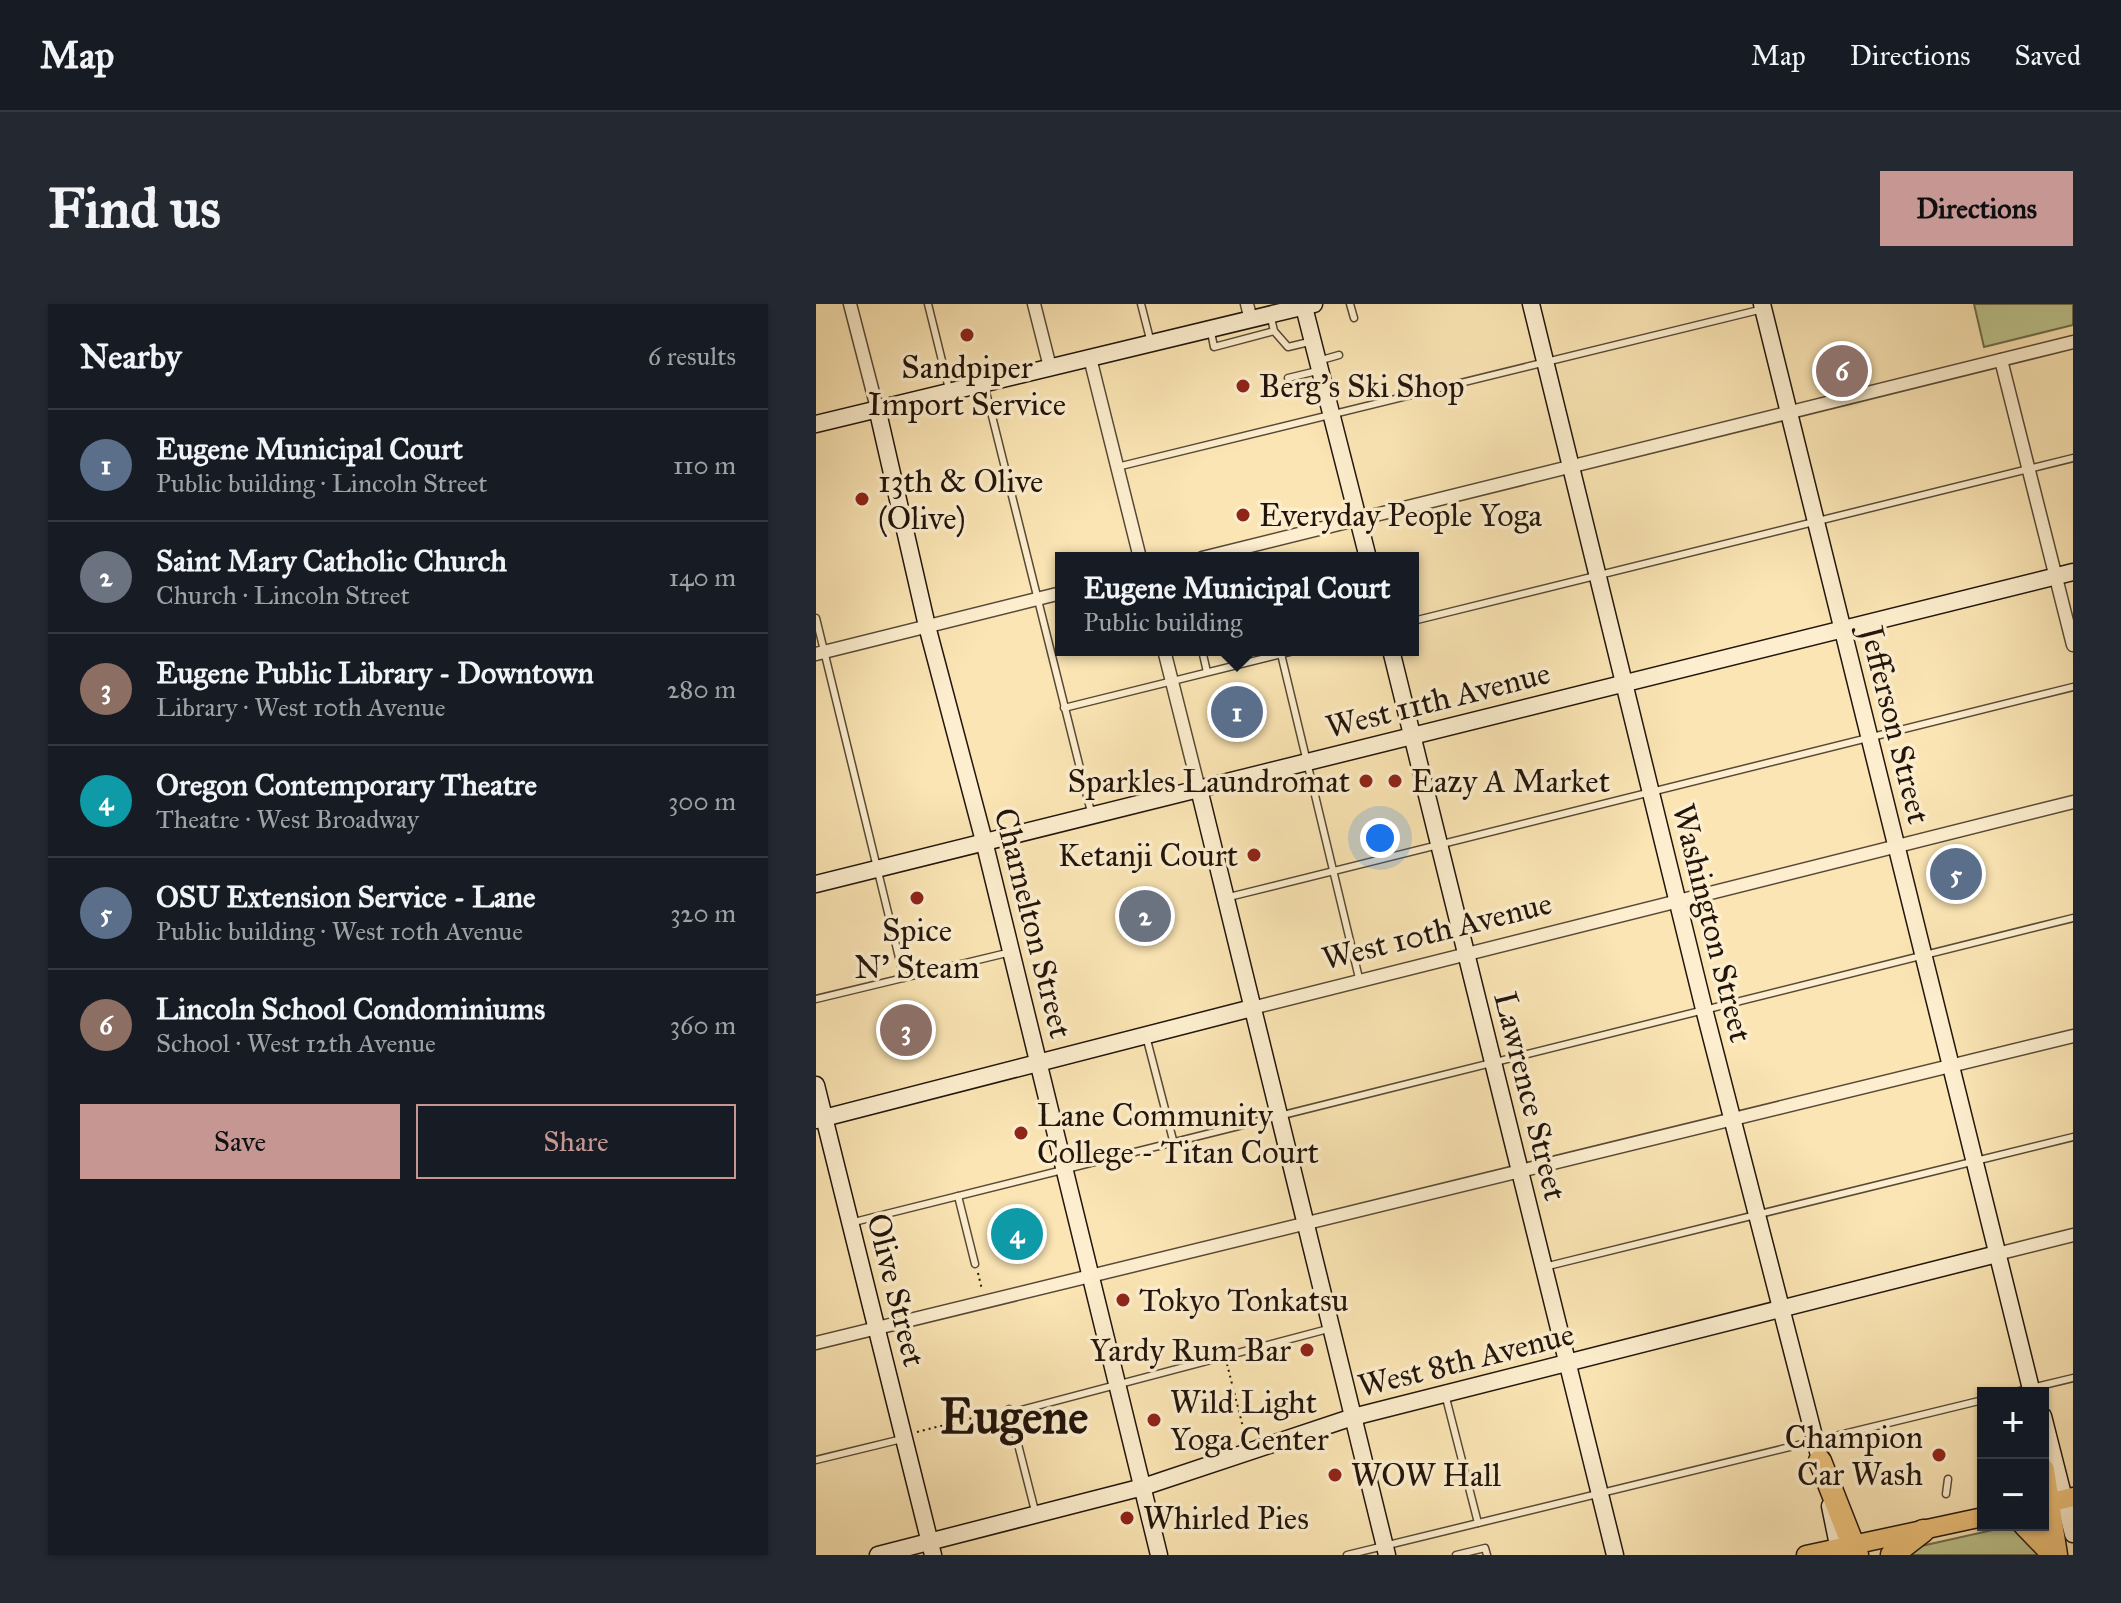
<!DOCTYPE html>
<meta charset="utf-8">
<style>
body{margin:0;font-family:"IM FELL Great Primer",serif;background:#242831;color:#f1f3f6}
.controls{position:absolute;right:24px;bottom:24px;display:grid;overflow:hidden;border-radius:0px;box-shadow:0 2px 6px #0004}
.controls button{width:72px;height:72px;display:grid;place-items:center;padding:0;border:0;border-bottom:2px solid #363941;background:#171b24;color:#f1f3f6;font:40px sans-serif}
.you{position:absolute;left:564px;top:534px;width:28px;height:28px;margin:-20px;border:6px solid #fff;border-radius:50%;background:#1a73e8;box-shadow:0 0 0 12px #1a73e833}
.badge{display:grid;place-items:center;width:52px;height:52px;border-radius:50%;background:#c59692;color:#fff;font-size:26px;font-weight:700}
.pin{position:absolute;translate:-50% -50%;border:4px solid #fff;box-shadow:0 2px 8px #0006}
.popup{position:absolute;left:239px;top:248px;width:364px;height:104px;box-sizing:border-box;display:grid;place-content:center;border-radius:0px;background:#171b24;filter:drop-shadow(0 2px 6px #0005);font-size:26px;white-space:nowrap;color:#9ea1a6}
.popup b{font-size:30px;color:#f1f3f6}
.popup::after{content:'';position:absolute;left:50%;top:100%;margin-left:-16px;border:16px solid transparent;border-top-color:#171b24}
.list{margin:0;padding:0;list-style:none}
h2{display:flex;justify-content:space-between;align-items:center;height:104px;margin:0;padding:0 32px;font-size:34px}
h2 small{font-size:26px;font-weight:400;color:#9ea1a6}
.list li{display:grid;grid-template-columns:52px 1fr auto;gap:24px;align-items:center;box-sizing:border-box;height:112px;padding:0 32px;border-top:2px solid #363941}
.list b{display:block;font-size:30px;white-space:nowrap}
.list p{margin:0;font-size:26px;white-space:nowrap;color:#9ea1a6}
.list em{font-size:26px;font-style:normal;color:#9ea1a6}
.actions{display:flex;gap:16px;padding:24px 32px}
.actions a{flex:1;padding:18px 0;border:2px solid #c59692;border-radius:0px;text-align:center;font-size:28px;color:#c59692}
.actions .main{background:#c59692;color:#111}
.map{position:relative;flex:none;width:1257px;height:1251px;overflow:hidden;border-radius:0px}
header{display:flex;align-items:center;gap:48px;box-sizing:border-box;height:112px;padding:0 40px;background:#171b24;border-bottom:2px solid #363941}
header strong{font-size:38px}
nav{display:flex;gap:44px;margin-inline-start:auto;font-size:28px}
.intro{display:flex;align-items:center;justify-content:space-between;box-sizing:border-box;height:192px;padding:0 48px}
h1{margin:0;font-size:56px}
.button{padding:20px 36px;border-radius:0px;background:#c59692;color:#111;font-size:28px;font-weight:700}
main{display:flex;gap:48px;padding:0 48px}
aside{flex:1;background:#171b24;border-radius:0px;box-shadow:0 2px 6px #0004}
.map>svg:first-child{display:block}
.park{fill:#bdc58e;stroke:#706d4d;stroke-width:2}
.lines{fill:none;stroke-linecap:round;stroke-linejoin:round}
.lane-casing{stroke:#584936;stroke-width:9}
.street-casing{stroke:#584936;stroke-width:15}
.secondary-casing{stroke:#22150c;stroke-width:19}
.primary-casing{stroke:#22150c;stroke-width:21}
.highway-casing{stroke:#22150c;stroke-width:25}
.path{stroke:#22150c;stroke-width:2;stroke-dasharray:2 4;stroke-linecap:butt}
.lane{stroke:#fceece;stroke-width:6}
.street{stroke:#fceece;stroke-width:12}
.secondary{stroke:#fceece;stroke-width:16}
.primary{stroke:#eec27a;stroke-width:18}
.highway{stroke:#eec27a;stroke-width:22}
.poi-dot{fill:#8f2418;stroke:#fceece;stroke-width:3}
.labels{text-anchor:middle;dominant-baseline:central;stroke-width:7;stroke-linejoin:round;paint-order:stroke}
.poi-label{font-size:32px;fill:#22150c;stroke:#fceece;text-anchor:start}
.street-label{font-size:32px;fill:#22150c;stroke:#fceece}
.town-label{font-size:48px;font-weight:bold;fill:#22150c;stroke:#fceece}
</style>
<header>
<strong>Map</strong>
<nav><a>Map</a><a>Directions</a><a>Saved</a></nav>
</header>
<div class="intro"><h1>Find us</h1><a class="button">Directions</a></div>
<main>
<aside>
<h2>Nearby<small>6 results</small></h2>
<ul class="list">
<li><span class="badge" style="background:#5c6f8a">1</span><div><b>Eugene Municipal Court</b><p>Public building · Lincoln Street</p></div><em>110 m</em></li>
<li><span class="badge" style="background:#6b7280">2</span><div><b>Saint Mary Catholic Church</b><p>Church · Lincoln Street</p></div><em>140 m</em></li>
<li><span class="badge" style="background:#8d6e63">3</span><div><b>Eugene Public Library - Downtown</b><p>Library · West 10th Avenue</p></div><em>280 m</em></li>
<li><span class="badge" style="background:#0f9aa8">4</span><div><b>Oregon Contemporary Theatre</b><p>Theatre · West Broadway</p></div><em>300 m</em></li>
<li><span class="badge" style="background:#5c6f8a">5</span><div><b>OSU Extension Service - Lane</b><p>Public building · West 10th Avenue</p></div><em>320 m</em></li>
<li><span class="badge" style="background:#8d6e63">6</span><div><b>Lincoln School Condominiums</b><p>School · West 12th Avenue</p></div><em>360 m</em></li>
</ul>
<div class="actions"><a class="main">Save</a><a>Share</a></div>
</aside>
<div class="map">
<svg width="1257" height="1251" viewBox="0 0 1257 1251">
<rect width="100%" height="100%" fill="#fbe5b4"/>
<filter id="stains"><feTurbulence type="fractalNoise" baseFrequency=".0025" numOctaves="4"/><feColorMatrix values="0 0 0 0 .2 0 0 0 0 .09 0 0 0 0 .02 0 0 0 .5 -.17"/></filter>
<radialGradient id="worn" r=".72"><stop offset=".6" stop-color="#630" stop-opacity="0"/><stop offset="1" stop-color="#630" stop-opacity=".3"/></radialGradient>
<g class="park">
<polygon points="1158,0 1257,0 1257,21 1168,43"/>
<polygon points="1190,1223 1223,1237 1231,1251 1094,1251 1101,1243"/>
</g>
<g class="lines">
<g class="lane-casing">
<g id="lane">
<polyline points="112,0 133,85"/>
<polyline points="325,0 335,39"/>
<polyline points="534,0 538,14"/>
<polyline points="455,14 458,27 472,43 493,38"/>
<polyline points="395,28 398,43 458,27"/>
<polyline points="502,57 523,51"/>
<polyline points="472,74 501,67"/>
<polyline points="168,80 275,508"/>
<polyline points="301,163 947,5"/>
<polyline points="0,314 88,674"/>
<polyline points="597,317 1257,154"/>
<polyline points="386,346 391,368"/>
<polyline points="465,350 543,674"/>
<polyline points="248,404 482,346"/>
<polyline points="413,593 1257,383"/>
<polyline points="0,695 195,648"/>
<polyline points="330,732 357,836"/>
<polyline points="142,892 159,960"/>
<polyline points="38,918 1257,614"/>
<polyline points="728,963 1257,833"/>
<polyline points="1195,1089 1257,1074"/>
<polyline points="629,1090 662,1219"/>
<polyline points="193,1105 219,1207"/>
<polyline points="194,1109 512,1025"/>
<polyline points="0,1156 86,1135"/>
<polyline points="1130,1190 1132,1175"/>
<polyline points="531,1251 1167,1096"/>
<polyline points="640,1251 669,1244 671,1251"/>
</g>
</g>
<g class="street-casing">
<g id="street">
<polyline points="34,0 61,104"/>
<polyline points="218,0 234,63"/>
<polyline points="431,0 435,16"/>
<polyline points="274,54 324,254"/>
<polyline points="1185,56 1257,341"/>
<polyline points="386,254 1257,38"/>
<polyline points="348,346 383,485"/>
<polyline points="0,350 245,289"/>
<polyline points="436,704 1257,498"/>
<polyline points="1181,950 1257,931"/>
<polyline points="0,1039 1257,732"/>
</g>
</g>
<g class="secondary-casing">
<g id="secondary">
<polyline points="715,0 888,705 1007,1167"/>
<polyline points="946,0 1216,1089"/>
<polyline points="488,3 552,254"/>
<polyline points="61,104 111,322 168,537 343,1251"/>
<polyline points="0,120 498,0"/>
<polyline points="575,346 799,1251"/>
<polyline points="383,485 571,1251"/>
<polyline points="0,580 1257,268"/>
<polyline points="0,781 117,1251"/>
<polyline points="0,816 436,704"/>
<polyline points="1227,1112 1257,1230"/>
<polyline points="1014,1202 1024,1251"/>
<polyline points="62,1251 327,1183 537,1113 1181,950"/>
</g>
</g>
<g class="primary-casing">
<g id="primary">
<polyline points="1227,1200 1257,1193"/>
<polyline points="990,1251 1167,1213"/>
</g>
</g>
<g class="highway-casing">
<g id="highway">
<polyline points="1004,1157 1041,1251"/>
<polyline points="1227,1166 1240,1251"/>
<polyline points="1209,1221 1238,1251"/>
<polyline points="1076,1251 1107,1227"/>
</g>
</g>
<g class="path">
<polyline points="162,969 166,986"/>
<polyline points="411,1060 430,1135"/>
<polyline points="101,1128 184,1107"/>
</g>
<use href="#lane" class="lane"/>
<use href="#street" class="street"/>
<use href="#secondary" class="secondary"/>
<use href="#primary" class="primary"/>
<use href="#highway" class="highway"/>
</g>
<g class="poi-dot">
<circle cx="151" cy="31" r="8"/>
<circle cx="427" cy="82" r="8"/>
<circle cx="46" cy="195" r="8"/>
<circle cx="427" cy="211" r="8"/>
<circle cx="550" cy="477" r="8"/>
<circle cx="579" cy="477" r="8"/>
<circle cx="438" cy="551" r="8"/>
<circle cx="101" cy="594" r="8"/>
<circle cx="205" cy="829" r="8"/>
<circle cx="307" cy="996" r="8"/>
<circle cx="491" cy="1046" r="8"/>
<circle cx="338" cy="1116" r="8"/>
<circle cx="1123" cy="1151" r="8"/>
<circle cx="519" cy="1171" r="8"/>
<circle cx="311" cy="1214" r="8"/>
</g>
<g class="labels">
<g class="poi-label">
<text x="151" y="63" text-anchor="middle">Sandpiper<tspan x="151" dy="37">Import Service</tspan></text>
<text x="443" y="82">Berg's Ski Shop</text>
<text x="62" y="177">13th &amp; Olive<tspan x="62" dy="37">(Olive)</tspan></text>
<text x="443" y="211">Everyday People Yoga</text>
<text x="534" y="477" text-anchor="end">Sparkles Laundromat</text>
<text x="595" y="477">Eazy A Market</text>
<text x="422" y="551" text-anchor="end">Ketanji Court</text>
<text x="101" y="626" text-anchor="middle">Spice<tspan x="101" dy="37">N' Steam</tspan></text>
<text x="221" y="811">Lane Community<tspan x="221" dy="37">College - Titan Court</tspan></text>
<text x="323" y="996">Tokyo Tonkatsu</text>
<text x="475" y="1046" text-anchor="end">Yardy Rum Bar</text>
<text x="354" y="1098">Wild Light<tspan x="354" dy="37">Yoga Center</tspan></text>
<text x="1107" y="1133" text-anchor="end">Champion<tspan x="1107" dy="37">Car Wash</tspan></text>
<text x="535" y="1171">WOW Hall</text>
<text x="327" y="1214">Whirled Pies</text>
</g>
<g class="street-label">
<text transform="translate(622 396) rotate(-14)">West 11th Avenue</text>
<text transform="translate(1079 421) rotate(76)">Jefferson Street</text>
<text transform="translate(217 619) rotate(76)">Charnelton Street</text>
<text transform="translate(896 619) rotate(76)">Washington Street</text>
<text transform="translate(621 627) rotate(-14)">West 10th Avenue</text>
<text transform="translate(714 792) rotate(76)">Lawrence Street</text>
<text transform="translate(80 986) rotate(76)">Olive Street</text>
<text transform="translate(650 1056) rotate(-14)">West 8th Avenue</text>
</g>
<g class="town-label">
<text x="198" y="1112">Eugene</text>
</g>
</g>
<rect width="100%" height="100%" filter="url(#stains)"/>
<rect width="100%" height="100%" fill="url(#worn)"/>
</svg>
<div class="controls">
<button>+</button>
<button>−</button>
</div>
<div class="you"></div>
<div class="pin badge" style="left:421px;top:408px;background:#5c6f8a">1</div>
<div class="popup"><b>Eugene Municipal Court</b>Public building</div>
<div class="pin badge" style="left:329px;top:612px;background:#6b7280">2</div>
<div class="pin badge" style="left:90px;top:726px;background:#8d6e63">3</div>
<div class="pin badge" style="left:201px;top:930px;background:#0f9aa8">4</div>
<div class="pin badge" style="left:1140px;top:570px;background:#5c6f8a">5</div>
<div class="pin badge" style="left:1026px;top:67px;background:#8d6e63">6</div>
</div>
</main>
